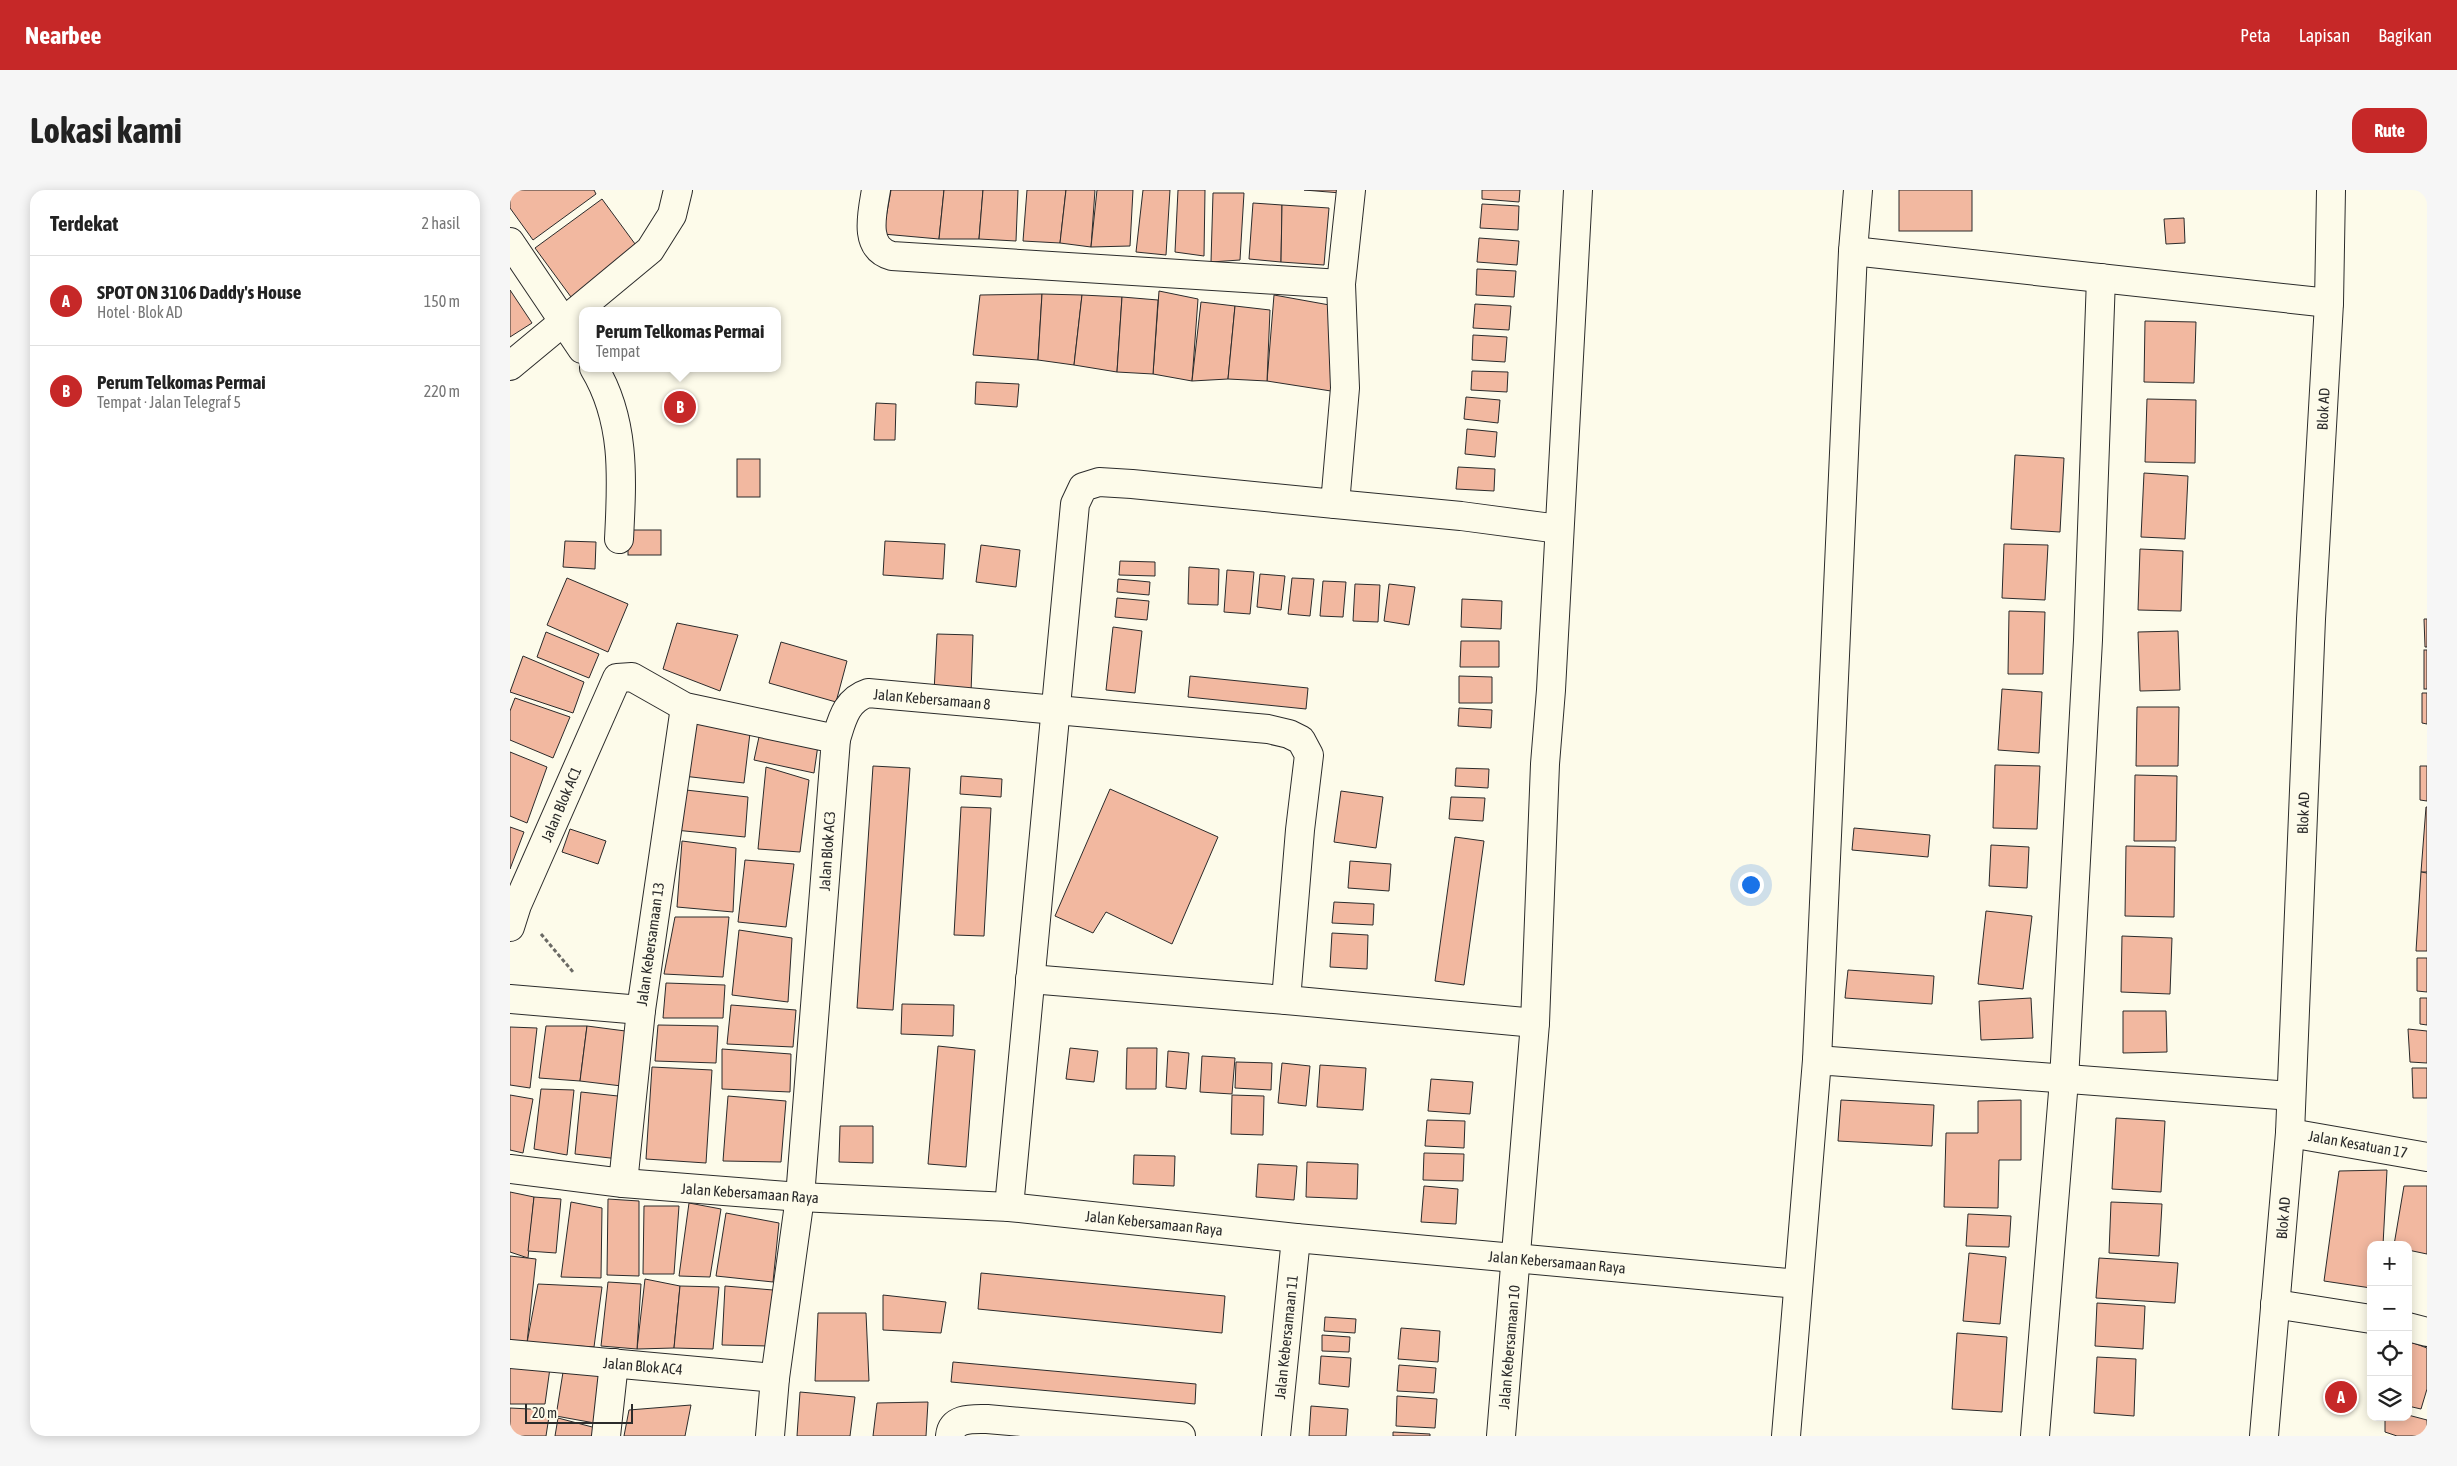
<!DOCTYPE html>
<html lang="id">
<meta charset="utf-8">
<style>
body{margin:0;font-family:"Asap Condensed",sans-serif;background:#f6f6f6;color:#222}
.controls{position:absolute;right:15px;bottom:15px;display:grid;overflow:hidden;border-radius:10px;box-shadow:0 2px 12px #0003}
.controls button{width:45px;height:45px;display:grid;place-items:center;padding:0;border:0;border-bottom:1px solid #e0e0e0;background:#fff;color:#222;font:25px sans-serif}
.scale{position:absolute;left:15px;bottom:12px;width:108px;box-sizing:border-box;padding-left:5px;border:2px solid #2b2b2b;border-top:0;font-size:14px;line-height:18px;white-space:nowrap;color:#2b2b2b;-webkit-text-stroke:4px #fdfbea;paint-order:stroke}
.you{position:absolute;left:1240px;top:694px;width:18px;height:18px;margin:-12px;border:4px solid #fff;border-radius:50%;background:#1a73e8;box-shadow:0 0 0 8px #1a73e833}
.badge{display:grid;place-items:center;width:32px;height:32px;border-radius:50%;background:#c62828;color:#fff;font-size:16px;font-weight:700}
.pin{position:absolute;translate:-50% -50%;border:2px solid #fff;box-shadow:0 1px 5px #0006}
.popup{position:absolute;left:69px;top:117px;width:202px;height:65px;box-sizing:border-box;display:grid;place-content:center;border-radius:10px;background:#fff;filter:drop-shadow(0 1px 4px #0005);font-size:16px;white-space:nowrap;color:#767676}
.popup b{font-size:19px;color:#222}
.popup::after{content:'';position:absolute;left:50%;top:100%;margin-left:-10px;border:10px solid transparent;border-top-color:#fff}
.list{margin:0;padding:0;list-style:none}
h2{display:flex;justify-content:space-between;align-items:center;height:65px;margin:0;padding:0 20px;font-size:21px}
h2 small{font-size:16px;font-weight:400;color:#767676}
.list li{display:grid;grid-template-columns:32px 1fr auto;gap:15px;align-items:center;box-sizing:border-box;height:90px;padding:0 20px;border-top:1px solid #e0e0e0}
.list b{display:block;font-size:19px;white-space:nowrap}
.list p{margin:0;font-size:16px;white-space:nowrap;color:#767676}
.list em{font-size:16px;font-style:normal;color:#767676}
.icon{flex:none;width:28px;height:28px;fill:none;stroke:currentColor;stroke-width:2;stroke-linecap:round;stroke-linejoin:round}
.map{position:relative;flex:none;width:1917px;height:1246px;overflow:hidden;border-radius:15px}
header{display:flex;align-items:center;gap:30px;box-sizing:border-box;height:70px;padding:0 25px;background:#c62828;color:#fff}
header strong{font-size:24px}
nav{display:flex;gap:28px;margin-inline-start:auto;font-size:18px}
.intro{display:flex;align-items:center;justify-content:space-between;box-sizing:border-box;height:120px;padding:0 30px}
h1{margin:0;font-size:35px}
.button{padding:12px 22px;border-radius:15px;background:#c62828;color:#fff;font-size:18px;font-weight:700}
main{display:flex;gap:30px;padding:0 30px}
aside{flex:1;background:#fff;border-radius:15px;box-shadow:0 2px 12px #0003}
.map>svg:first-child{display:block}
.building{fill:#f2b8a0;stroke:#2b2b2b}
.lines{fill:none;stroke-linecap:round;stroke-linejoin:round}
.minor-casing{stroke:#2b2b2b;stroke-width:30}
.path{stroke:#6a6964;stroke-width:3;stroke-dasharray:4 2.5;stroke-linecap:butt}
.minor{stroke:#fdfbea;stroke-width:28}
.labels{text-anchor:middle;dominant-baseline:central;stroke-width:4;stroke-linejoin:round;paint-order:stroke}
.street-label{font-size:15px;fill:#2b2b2b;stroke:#fdfbea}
</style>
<header>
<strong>Nearbee</strong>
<nav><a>Peta</a><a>Lapisan</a><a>Bagikan</a></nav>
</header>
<div class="intro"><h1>Lokasi kami</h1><a class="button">Rute</a></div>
<main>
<aside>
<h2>Terdekat<small>2 hasil</small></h2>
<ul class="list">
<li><span class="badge">A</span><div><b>SPOT ON 3106 Daddy's House</b><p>Hotel · Blok AD</p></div><em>150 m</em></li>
<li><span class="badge">B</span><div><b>Perum Telkomas Permai</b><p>Tempat · Jalan Telegraf 5</p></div><em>220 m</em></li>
</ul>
</aside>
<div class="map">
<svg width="1917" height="1246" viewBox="0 0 1917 1246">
<rect width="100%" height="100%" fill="#fdfbea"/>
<g class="building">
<polygon points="7,0 84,0 86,4 23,50 0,18 0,5"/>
<polygon points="381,0 434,0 429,49 373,44"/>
<polygon points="434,0 473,0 469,49 429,49"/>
<polygon points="473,0 508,0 506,51 469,49"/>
<polygon points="517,0 556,0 550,53 513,51"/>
<polygon points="556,0 585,0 581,57 550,53"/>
<polygon points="587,0 623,0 620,56 581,57"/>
<polygon points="633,0 660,0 656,65 626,62"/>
<polygon points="668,0 695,0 694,66 665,62"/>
<polygon points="794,0 832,0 831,3"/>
<polygon points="972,0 1010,0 1009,12 972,9"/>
<rect x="1389" y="0" width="73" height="41"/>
<polygon points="703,3 734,3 730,70 701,72"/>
<polygon points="92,9 128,58 61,107 25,58"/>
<polygon points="743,13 772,15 771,72 739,69"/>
<polygon points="972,14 1009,16 1008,40 970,38"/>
<polygon points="772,15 819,18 814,75 771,72"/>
<polygon points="1674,28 1675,53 1656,54 1654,29"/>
<polygon points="969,48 1009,51 1007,75 967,72"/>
<polygon points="967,79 1006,81 1004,107 966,105"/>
<polygon points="0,100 22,133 0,147"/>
<polygon points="649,101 688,109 682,191 643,184"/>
<polygon points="532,104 528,170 463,165 470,105"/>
<polygon points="532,104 572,105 564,175 528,170"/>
<polygon points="572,105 612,107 607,182 564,175"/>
<polygon points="764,105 825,116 821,201 757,191"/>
<polygon points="612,107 648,110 643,184 607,182"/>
<polygon points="691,112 725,116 718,189 682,191"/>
<polygon points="965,114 1001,116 999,140 963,138"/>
<polygon points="725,116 760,120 757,191 718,189"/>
<polygon points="1635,131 1686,132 1684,193 1634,192"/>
<polygon points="963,145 997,147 995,172 962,170"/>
<polygon points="962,181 998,182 997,202 961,200"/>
<polygon points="466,192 509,194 507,217 465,214"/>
<polygon points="956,207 990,210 988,233 954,229"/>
<polygon points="1637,209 1686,210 1685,273 1635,272"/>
<polygon points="366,213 386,214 385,250 364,250"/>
<polygon points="957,239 987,242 985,267 955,264"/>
<polygon points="1505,265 1554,268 1550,342 1501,339"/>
<rect x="227" y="269" width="23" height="38"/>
<polygon points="948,277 985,279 984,301 946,299"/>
<polygon points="1634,283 1678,286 1675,349 1631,347"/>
<rect x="118" y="340" width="33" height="25"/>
<polygon points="55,351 86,352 85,379 53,377"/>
<polygon points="375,351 435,354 433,389 373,385"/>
<polygon points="1494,354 1538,355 1535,410 1492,408"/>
<polygon points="471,355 510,360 506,397 466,392"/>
<polygon points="1630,359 1673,361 1671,421 1628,420"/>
<polygon points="610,371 645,372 645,386 609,385"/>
<polygon points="679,377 709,379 708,415 678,414"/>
<polygon points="717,380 744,382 740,424 714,422"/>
<polygon points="750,384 775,386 771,420 747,417"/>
<polygon points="57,388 118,414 98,462 37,435"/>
<polygon points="782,388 804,389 800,426 778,424"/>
<polygon points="608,389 640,392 639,405 607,402"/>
<polygon points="813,391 836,392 833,427 810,426"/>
<polygon points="845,394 870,395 868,432 843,431"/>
<polygon points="879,394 905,397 899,435 874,431"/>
<polygon points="607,408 639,411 637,430 605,427"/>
<polygon points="952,409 992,411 991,439 951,437"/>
<polygon points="1499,421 1535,422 1533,484 1498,484"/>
<polygon points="1914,429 1917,429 1917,457 1915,457"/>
<polygon points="167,433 228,445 210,501 153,479"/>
<polygon points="603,437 632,441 625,503 596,500"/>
<polygon points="1668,441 1670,500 1630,501 1628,442"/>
<polygon points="36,442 89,464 79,488 27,467"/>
<polygon points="427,444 463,445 461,503 424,502"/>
<polygon points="951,451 989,451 989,477 950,477"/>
<polygon points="271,452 337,471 326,512 259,493"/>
<rect x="1914" y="460" width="3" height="39"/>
<polygon points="13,466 74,492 63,523 0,502"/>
<polygon points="680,486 798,498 796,519 678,507"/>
<polygon points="949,486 982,487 982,513 949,513"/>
<polygon points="1492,499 1532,502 1529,563 1488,560"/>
<polygon points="1912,503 1917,503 1917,534 1912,533"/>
<polygon points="5,508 60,527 43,568 0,550 0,521"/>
<polygon points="1627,517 1669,517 1668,576 1626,576"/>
<polygon points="949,518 982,520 981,538 948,536"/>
<polygon points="179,532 240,543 234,593 173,586"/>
<polygon points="252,533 308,555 304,583 244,570"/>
<polygon points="0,562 37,577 17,633 0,626"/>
<polygon points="1485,575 1530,576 1527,639 1483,638"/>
<polygon points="363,576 400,578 383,820 347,818"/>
<polygon points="1910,576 1917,576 1917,611 1910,610"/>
<polygon points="256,577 299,590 290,662 248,659"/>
<polygon points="946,578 979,579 978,598 945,596"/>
<polygon points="1625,585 1667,586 1666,651 1624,651"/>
<polygon points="451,586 492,589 491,607 450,604"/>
<polygon points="167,599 238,607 235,647 165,640"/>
<polygon points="600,599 708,647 662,754 596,722 583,743 545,726"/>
<polygon points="831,601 873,607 866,658 824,652"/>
<polygon points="941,607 975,608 973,631 939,629"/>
<polygon points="451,617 481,618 474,746 444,745"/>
<polygon points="1916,617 1917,617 1917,682 1911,682"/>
<polygon points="0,637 14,642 0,679"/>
<polygon points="1344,638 1420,645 1418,667 1342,660"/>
<polygon points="60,639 96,651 88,674 52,662"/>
<polygon points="945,647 974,651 954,795 925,791"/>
<polygon points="172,651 226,658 223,722 167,717"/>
<polygon points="1481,655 1519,657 1517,698 1479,696"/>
<polygon points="1616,656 1665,657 1664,727 1615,726"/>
<polygon points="235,670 284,674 276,737 228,732"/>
<polygon points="840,671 881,674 879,701 838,698"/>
<polygon points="1911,682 1917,683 1917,761 1906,761"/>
<polygon points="824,712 864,714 863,735 822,733"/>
<polygon points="1476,721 1522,726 1513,799 1468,794"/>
<polygon points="165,727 219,727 213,787 154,784"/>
<polygon points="229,740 282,748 278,812 222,805"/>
<polygon points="822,743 858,745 857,779 820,777"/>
<polygon points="1612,746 1662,748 1660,804 1611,802"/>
<polygon points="1907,768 1917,768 1917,802 1907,801"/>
<polygon points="1338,780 1424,786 1422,814 1335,808"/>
<polygon points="156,793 215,795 213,828 153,828"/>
<polygon points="1521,808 1523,848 1471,850 1469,811"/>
<polygon points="1910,808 1917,808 1917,835 1910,834"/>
<polygon points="392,814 444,815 443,846 391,844"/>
<polygon points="221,815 286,820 283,857 217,854"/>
<polygon points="1613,821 1656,821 1657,862 1613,863"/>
<polygon points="148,835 208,836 206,873 145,871"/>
<polygon points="36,836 77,836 70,891 29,888"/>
<polygon points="77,836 123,842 120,897 70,891"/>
<polygon points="0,837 27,838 20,898 0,895"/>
<polygon points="1898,839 1917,841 1917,873 1900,872"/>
<polygon points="428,856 465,860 456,977 418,974"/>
<polygon points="560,858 588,861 584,892 556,889"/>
<polygon points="617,858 647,858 646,899 616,899"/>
<polygon points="212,859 281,864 280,902 212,899"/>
<polygon points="658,861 679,863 676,899 656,897"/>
<polygon points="692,866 725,868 722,904 690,902"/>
<polygon points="726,872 762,873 761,900 725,898"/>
<polygon points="772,873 800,876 796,916 768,913"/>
<polygon points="810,875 856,878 853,920 807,917"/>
<polygon points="142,877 202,880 196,973 136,969"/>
<polygon points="1902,878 1917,878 1917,908 1903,908"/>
<polygon points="921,889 963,892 960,924 918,921"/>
<polygon points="31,899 64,900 57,965 24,959"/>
<polygon points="71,902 117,907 109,969 65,964"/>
<polygon points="0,905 23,909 13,963 0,960"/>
<polygon points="722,905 754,906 753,945 721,944"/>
<polygon points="218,906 276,911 271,972 213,971"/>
<polygon points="1331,910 1424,915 1422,956 1328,951"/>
<polygon points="1511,910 1511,970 1489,970 1488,1018 1434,1017 1436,943 1468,943 1468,911"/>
<polygon points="1606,928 1655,931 1651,1002 1602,999"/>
<polygon points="917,930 955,931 954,958 915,956"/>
<polygon points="330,936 363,936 363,973 329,972"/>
<polygon points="914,963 954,964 953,991 913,990"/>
<polygon points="624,965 665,966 664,996 623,994"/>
<polygon points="797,972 848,974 847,1009 796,1007"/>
<polygon points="748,974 787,976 784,1010 746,1007"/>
<polygon points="1877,980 1873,1055 1861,1055 1861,1098 1814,1091 1829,981"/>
<polygon points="914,996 948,999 946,1034 911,1032"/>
<polygon points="1894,996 1917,996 1917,1064 1898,1060 1898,1055 1884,1055"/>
<polygon points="0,1002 24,1007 18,1068 0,1062"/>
<polygon points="24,1007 51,1009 46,1063 18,1061"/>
<polygon points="98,1009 129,1011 129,1086 97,1085"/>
<polygon points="61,1012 92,1018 91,1088 51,1087"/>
<polygon points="1601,1012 1652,1014 1649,1066 1599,1063"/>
<polygon points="179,1013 211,1019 200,1087 169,1086"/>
<polygon points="134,1016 169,1016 164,1084 133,1084"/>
<polygon points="216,1023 269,1033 263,1092 206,1086"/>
<polygon points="1458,1024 1501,1026 1499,1057 1456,1056"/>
<polygon points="1459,1063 1496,1067 1490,1134 1453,1131"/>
<polygon points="0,1066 26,1069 17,1153 0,1152"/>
<polygon points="1589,1068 1668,1073 1665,1113 1586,1108"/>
<polygon points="471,1083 715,1106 712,1143 468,1119"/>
<polygon points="135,1089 170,1096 164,1158 127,1159"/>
<polygon points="98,1092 131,1094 127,1159 91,1156"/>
<polygon points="28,1094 92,1097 84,1157 17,1153"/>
<polygon points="170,1096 209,1097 203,1159 164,1158"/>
<polygon points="215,1096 263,1100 258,1156 212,1155"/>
<polygon points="373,1105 436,1112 431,1143 373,1140"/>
<polygon points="1587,1113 1635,1116 1633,1159 1585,1156"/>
<polygon points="308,1123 356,1123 359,1191 305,1191"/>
<polygon points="815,1127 846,1129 845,1143 814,1141"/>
<polygon points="891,1138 930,1141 928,1172 888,1169"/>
<polygon points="1447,1143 1497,1147 1492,1222 1442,1219"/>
<polygon points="812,1145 840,1147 839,1162 812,1161"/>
<polygon points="1898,1151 1917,1158 1917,1199 1911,1219 1898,1216"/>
<polygon points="811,1166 841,1168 839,1197 809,1194"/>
<polygon points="1587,1167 1626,1169 1624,1226 1584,1223"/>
<polygon points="443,1172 686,1194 685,1214 441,1192"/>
<polygon points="889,1175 926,1178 924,1203 887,1201"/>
<polygon points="0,1176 40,1178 35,1214 0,1214"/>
<polygon points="54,1176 96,1181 90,1234 46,1226"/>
<polygon points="290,1202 345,1207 340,1246 287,1246"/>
<polygon points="887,1206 927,1209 925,1238 886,1236"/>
<polygon points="418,1212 416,1246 363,1246 367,1213"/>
<polygon points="181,1215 175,1246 114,1246 119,1220"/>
<polygon points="801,1216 838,1219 836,1246 799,1246"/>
<polygon points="0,1218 40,1220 36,1246 0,1246"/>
<polygon points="1898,1225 1917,1230 1917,1246 1887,1246 1875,1242 1875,1227 1898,1227"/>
<polygon points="48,1228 86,1238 84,1246 45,1246"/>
<polygon points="883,1242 920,1244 920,1246 883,1246"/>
</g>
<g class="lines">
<g class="minor-casing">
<g id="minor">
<path d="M 366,0 C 362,24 353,58 382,66 L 831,94 L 835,198 L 825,314 L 622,294 L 589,292 L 573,297 L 565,314 L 499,1017"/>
<polyline points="0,52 72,159"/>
<polyline points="1343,61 1819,113"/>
<polyline points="831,94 841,0"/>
<polyline points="0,176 140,60 162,25 168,0"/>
<path d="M 84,178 C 116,231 112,290 109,349"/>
<polyline points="825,314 951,326 1049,339"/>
<path d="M 326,549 C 332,530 336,510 358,503 L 758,539 L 779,544 L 791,550 L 799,565 L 790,640 L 776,810 L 520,789"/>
<polyline points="0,737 7,715 107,488 122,487 175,517 326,549 290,1007 265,1188 260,1246"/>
<polyline points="0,809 131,820"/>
<polyline points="776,810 1025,833"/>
<polyline points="1307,870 1343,61 1348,0"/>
<polyline points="1780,943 1917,967"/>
<polyline points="0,979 113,993 290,1007 499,1017 786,1048 1288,1094"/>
<polyline points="113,993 131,820 175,517"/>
<polyline points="1765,1114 1861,1129"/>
<polyline points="1898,1137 1917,1142"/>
<polyline points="0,1164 265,1188"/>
<polyline points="96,1246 104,1173"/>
<path d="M 440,1246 C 442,1227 463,1229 477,1229 L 671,1246"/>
<polyline points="766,1246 786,1048"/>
<polyline points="991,1246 1025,833 1035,574 1041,500 1068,0"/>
<polyline points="1276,1246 1307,870 1781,906"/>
<polyline points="1525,1246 1554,890 1578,450 1591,88"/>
<polyline points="1754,1246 1780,943 1801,429 1819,113 1821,0"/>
</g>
</g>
<polyline class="path" points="31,744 63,782"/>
<use href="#minor" class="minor"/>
</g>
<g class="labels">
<g class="street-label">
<text transform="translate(1813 219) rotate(-87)">Blok AD</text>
<text transform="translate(422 509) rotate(5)">Jalan Kebersamaan 8</text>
<text transform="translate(51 614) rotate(-67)">Jalan Blok AC1</text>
<text transform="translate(1793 623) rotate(-88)">Blok AD</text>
<text transform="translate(317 661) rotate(-86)">Jalan Blok AC3</text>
<text transform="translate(140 754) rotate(-82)">Jalan Kebersamaan 13</text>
<text transform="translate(1848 954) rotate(10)">Jalan Kesatuan 17</text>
<text transform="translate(240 1003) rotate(4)">Jalan Kebersamaan Raya</text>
<text transform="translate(1773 1028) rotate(-85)">Blok AD</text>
<text transform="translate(644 1033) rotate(6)">Jalan Kebersamaan Raya</text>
<text transform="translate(1047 1072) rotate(5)">Jalan Kebersamaan Raya</text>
<text transform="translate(776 1147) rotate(-84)">Jalan Kebersamaan 11</text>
<text transform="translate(999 1157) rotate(-85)">Jalan Kebersamaan 10</text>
<text transform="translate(133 1176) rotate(5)">Jalan Blok AC4</text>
</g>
</g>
</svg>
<div class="controls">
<button>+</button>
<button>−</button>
<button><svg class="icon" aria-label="locate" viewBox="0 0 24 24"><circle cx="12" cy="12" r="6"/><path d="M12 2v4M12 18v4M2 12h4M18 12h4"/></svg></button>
<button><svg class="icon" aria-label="layers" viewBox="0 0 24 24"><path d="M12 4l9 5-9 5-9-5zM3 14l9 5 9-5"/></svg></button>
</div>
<div class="scale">20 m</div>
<div class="you"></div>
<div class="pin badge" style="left:1831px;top:1207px">A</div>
<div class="pin badge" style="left:170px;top:217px">B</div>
<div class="popup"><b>Perum Telkomas Permai</b>Tempat</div>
</div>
</main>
